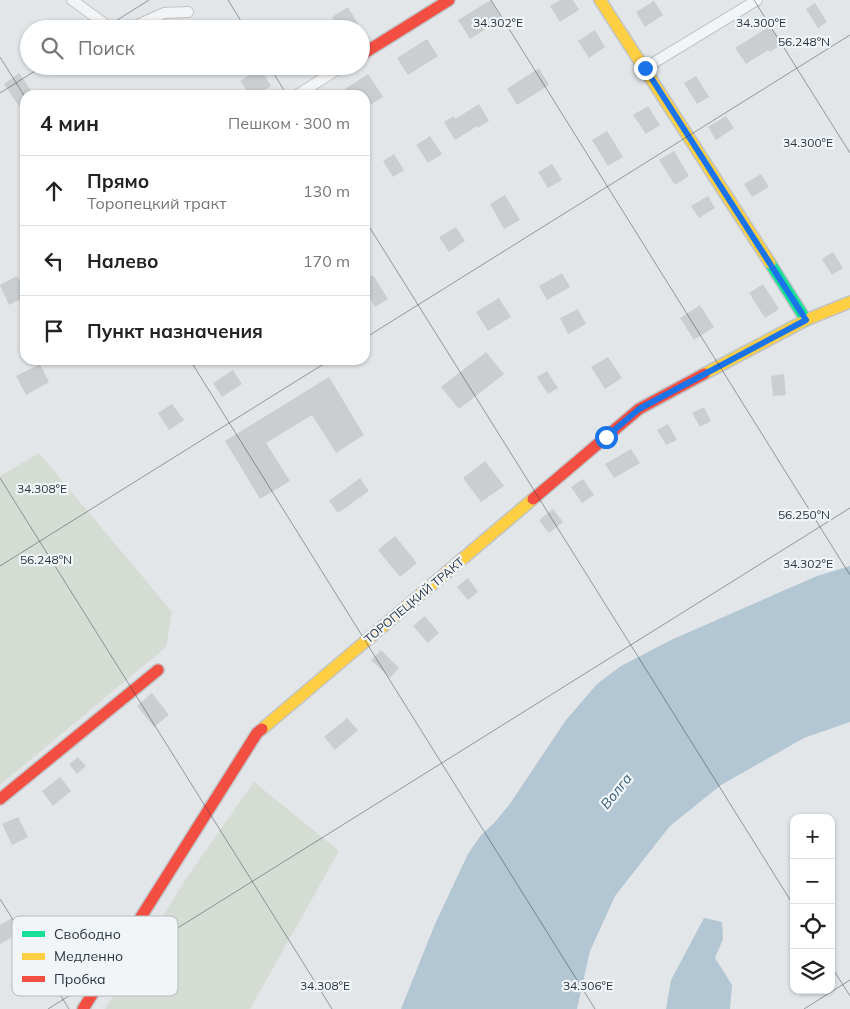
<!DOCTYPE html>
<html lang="ru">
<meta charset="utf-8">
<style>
body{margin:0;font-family:Mulish,sans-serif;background:#f6f6f6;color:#222}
.controls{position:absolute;right:15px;bottom:15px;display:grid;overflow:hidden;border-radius:10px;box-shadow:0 1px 4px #0004}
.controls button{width:45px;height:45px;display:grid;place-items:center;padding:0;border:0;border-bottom:1px solid #e0e0e0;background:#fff;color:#222;font:25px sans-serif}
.stop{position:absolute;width:15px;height:15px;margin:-11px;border:4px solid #1a73e8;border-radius:50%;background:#fff}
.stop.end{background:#1a73e8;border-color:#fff;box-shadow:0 1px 5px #0008}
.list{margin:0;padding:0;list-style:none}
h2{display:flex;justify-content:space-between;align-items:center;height:65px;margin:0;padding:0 20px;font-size:21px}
h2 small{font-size:16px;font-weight:400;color:#767676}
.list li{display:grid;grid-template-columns:32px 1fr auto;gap:15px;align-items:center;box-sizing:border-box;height:70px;padding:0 20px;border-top:1px solid #e0e0e0}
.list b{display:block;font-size:19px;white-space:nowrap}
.list p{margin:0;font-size:16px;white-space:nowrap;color:#767676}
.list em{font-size:16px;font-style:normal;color:#767676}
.icon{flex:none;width:28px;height:28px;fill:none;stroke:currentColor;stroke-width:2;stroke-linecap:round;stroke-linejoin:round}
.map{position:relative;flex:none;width:850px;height:1009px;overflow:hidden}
.search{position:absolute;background:#fff;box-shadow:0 1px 4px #0004;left:20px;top:20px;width:350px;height:55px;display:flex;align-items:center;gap:12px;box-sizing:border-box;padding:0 18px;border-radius:28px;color:#767676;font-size:19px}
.panel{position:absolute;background:#fff;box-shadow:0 1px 4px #0004;left:20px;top:90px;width:350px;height:275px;border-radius:15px}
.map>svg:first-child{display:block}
.green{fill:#d5dcd3}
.water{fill:#b2c7d3}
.building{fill:#cbced0}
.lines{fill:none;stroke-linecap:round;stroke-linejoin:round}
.street-casing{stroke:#c1c4c6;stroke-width:12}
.fast-casing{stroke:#c1c4c6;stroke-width:14}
.slow-casing{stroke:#c1c4c6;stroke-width:14}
.jam-casing{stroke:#c1c4c6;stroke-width:14}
.street{stroke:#f2f4f5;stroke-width:10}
.fast{stroke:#16e098;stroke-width:11}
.slow{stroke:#ffcf43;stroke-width:11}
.jam{stroke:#f24e42;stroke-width:11}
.route{stroke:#1a73e8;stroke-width:6}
.ticks{fill:none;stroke:#2a3642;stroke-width:1;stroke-opacity:0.45}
.labels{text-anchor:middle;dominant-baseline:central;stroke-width:4.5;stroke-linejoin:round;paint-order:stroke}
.street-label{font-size:12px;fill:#2a3642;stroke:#f1f5f7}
.water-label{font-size:14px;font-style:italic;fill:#345c75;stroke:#f1f5f7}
.key{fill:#f1f5f7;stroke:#b5bcc1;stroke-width:1}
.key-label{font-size:14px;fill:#2a3642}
.ticks-label{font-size:12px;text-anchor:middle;fill:#2a3642;stroke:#f1f5f7;stroke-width:4.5;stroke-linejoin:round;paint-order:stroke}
</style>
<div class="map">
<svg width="850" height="1009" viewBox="0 0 850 1009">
<rect width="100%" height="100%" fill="#e3e6e8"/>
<g class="green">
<polygon points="39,453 172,612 166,647 0,785 0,476"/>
<polygon points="254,782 339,851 250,1009 105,1009 187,877"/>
</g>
<g class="water">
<polygon points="850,566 850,722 804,738 721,785 670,826 615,896 590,951 577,1009 401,1009 435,924 468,854 481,835 494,823 509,805 566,720 597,684 621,666 671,640 817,576"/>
<polygon points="704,918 722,922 723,939 715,958 732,985 730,1009 666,1009 671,980"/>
</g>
<g class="building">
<polygon points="491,0 502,19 470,39 458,20"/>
<polygon points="560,0 573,0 579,10 560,22 550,6"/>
<polygon points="654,1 663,15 645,27 636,12"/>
<polygon points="815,3 827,22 818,28 806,9"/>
<polygon points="348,7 361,29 339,29 332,17"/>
<polygon points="770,26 782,44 770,52 768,50 746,64 735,48"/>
<polygon points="595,30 605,47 589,58 578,41"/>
<polygon points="427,39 438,56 408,75 397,58"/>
<polygon points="260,68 271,86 256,95 250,95 240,81"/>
<polygon points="539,68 549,85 517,105 507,89"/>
<polygon points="19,73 34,95 25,95 25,102 19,106 4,84"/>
<polygon points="368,74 383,97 365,108 365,95 336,95"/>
<polygon points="696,76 709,97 697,104 684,83"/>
<polygon points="479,104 489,121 478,128 477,126 455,140 444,122 454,116 455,119"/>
<polygon points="648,106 660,125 646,134 633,115"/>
<polygon points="726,116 734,128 716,140 708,127"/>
<polygon points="607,131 623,157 608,166 592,140"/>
<polygon points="430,136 442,154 428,163 416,145"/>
<polygon points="674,151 689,176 675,185 659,160"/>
<polygon points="394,154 404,170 393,177 383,161"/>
<polygon points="552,164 562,180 548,188 538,172"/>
<polygon points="761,174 769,187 752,197 744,184"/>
<polygon points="505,195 520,220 504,229 490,204"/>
<polygon points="708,196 715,208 699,218 691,206"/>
<polygon points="456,227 465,241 449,252 439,237"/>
<polygon points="833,252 843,268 832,275 822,259"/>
<polygon points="562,273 570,287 547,300 539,286"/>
<polygon points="373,275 388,299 375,307 365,290 365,280"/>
<polygon points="17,276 25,292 25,297 9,305 0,285"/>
<polygon points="763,284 779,309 765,318 749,293"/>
<polygon points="499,298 511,317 488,331 476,312"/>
<polygon points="700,305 714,327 694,340 680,318"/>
<polygon points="578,309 586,324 568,334 560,318"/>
<polygon points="486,352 504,374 459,409 441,387"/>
<polygon points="608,357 622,378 605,389 591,367"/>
<polygon points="40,364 49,382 26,395 16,376"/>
<polygon points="233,370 242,384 222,397 213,383"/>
<polygon points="547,371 558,388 548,394 537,377"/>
<polygon points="784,374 786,395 773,396 771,376"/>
<polygon points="329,377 364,435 336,453 312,415 266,443 290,481 260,499 225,441"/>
<polygon points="172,404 184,420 169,430 158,413"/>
<polygon points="704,407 711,421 700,427 692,413"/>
<polygon points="668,424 677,440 666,445 657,430"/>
<polygon points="631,449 640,463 614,478 605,464"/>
<polygon points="485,461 504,486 481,502 463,478"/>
<polygon points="360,478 369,491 338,513 329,501"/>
<polygon points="583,479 594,495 582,503 571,487"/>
<polygon points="553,509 563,522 549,533 539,520"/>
<polygon points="395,536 417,563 400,577 378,550"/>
<polygon points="468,578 478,592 468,600 457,587"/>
<polygon points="425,616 439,633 428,643 413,626"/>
<polygon points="381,650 399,668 390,678 371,660"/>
<polygon points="152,693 169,715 154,727 137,706"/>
<polygon points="347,718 358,730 335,750 324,737"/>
<polygon points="78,757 86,766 77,774 69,764"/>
<polygon points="60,777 71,791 53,806 42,791"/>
<polygon points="18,817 28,837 12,845 2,824"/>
<polygon points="12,918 20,933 0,944 0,925"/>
</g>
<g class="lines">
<g class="street-casing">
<g id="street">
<polyline points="72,0 112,29"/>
<polyline points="129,29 164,13 188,12"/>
<polyline points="645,68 757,0"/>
<polyline points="297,95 343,66"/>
</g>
</g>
<g class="fast-casing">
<polyline id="fast" points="770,263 806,320"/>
</g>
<g class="slow-casing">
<g id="slow">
<polyline points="600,0 770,263"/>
<polyline points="704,374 806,320 850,302"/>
<polyline points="262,729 533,499"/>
</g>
</g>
<g class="jam-casing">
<g id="jam">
<polyline points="361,55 449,0"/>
<polyline points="533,499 639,409 704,374"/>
<polyline points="0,799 158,670"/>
<polyline points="83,1009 257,733 262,729"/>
</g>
</g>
<use href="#street" class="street"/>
<use href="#fast" class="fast"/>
<use href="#slow" class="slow"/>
<use href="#jam" class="jam"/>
</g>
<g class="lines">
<polyline class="route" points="606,437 639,409 806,320 645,68"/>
</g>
<path class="ticks" d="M 228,0 L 246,29M 491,0 L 850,575M 754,0 L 850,153M 103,29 L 149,0M 0,57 L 25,97M 269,66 L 287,95M 0,93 L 43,66M 365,220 L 794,906M 365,338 L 850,35M 190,360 L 595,1009M 0,478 L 332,1009M 0,566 L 330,360M 0,899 L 69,1009M 831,966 L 850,996M 48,1009 L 850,508M 804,1009 L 850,980"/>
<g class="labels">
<g class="street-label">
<text transform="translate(414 600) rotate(-40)">ТОРОПЕЦКИЙ ТРАКТ</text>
</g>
<g class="water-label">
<text transform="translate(616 791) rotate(-51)">Волга</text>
</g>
</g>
<rect x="12" y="916" width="166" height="80" rx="8" class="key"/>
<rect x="22" y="931" width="23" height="6" fill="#16e098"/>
<rect x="22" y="953" width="23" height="7" fill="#ffcf43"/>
<rect x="22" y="976" width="23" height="6" fill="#f24e42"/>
<g class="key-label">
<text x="54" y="939">Свободно</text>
<text x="54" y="961">Медленно</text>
<text x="54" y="984">Пробка</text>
</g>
<g class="ticks-label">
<text x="498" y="27">34.302°E</text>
<text x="761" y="27">34.300°E</text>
<text x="804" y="46">56.248°N</text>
<text x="808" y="147">34.300°E</text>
<text x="42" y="493">34.308°E</text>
<text x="804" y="519">56.250°N</text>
<text x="46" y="564">56.248°N</text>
<text x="808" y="568">34.302°E</text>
<text x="325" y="990">34.308°E</text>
<text x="588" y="990">34.306°E</text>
</g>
</svg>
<div class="controls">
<button>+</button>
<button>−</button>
<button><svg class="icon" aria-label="locate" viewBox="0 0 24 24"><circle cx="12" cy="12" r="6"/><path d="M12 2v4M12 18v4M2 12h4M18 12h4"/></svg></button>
<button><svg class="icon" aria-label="layers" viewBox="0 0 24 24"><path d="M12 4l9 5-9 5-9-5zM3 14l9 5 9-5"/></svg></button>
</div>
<div class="stop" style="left:606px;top:437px"></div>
<div class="stop end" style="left:645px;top:68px"></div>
<div class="search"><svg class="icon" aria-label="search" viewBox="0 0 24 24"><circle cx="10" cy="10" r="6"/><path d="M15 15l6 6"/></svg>Поиск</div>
<section class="panel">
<h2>4 мин<small>Пешком · 300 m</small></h2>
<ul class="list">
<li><svg class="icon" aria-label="ahead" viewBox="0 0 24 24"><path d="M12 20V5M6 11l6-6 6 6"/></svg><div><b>Прямо</b><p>Торопецкий тракт</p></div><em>130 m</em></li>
<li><svg class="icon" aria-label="left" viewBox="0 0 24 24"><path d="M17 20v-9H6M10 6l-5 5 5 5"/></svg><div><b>Налево</b></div><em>170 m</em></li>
<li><svg class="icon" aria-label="arrive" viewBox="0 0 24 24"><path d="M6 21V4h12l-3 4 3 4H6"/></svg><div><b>Пункт назначения</b></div></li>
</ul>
</section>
</div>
